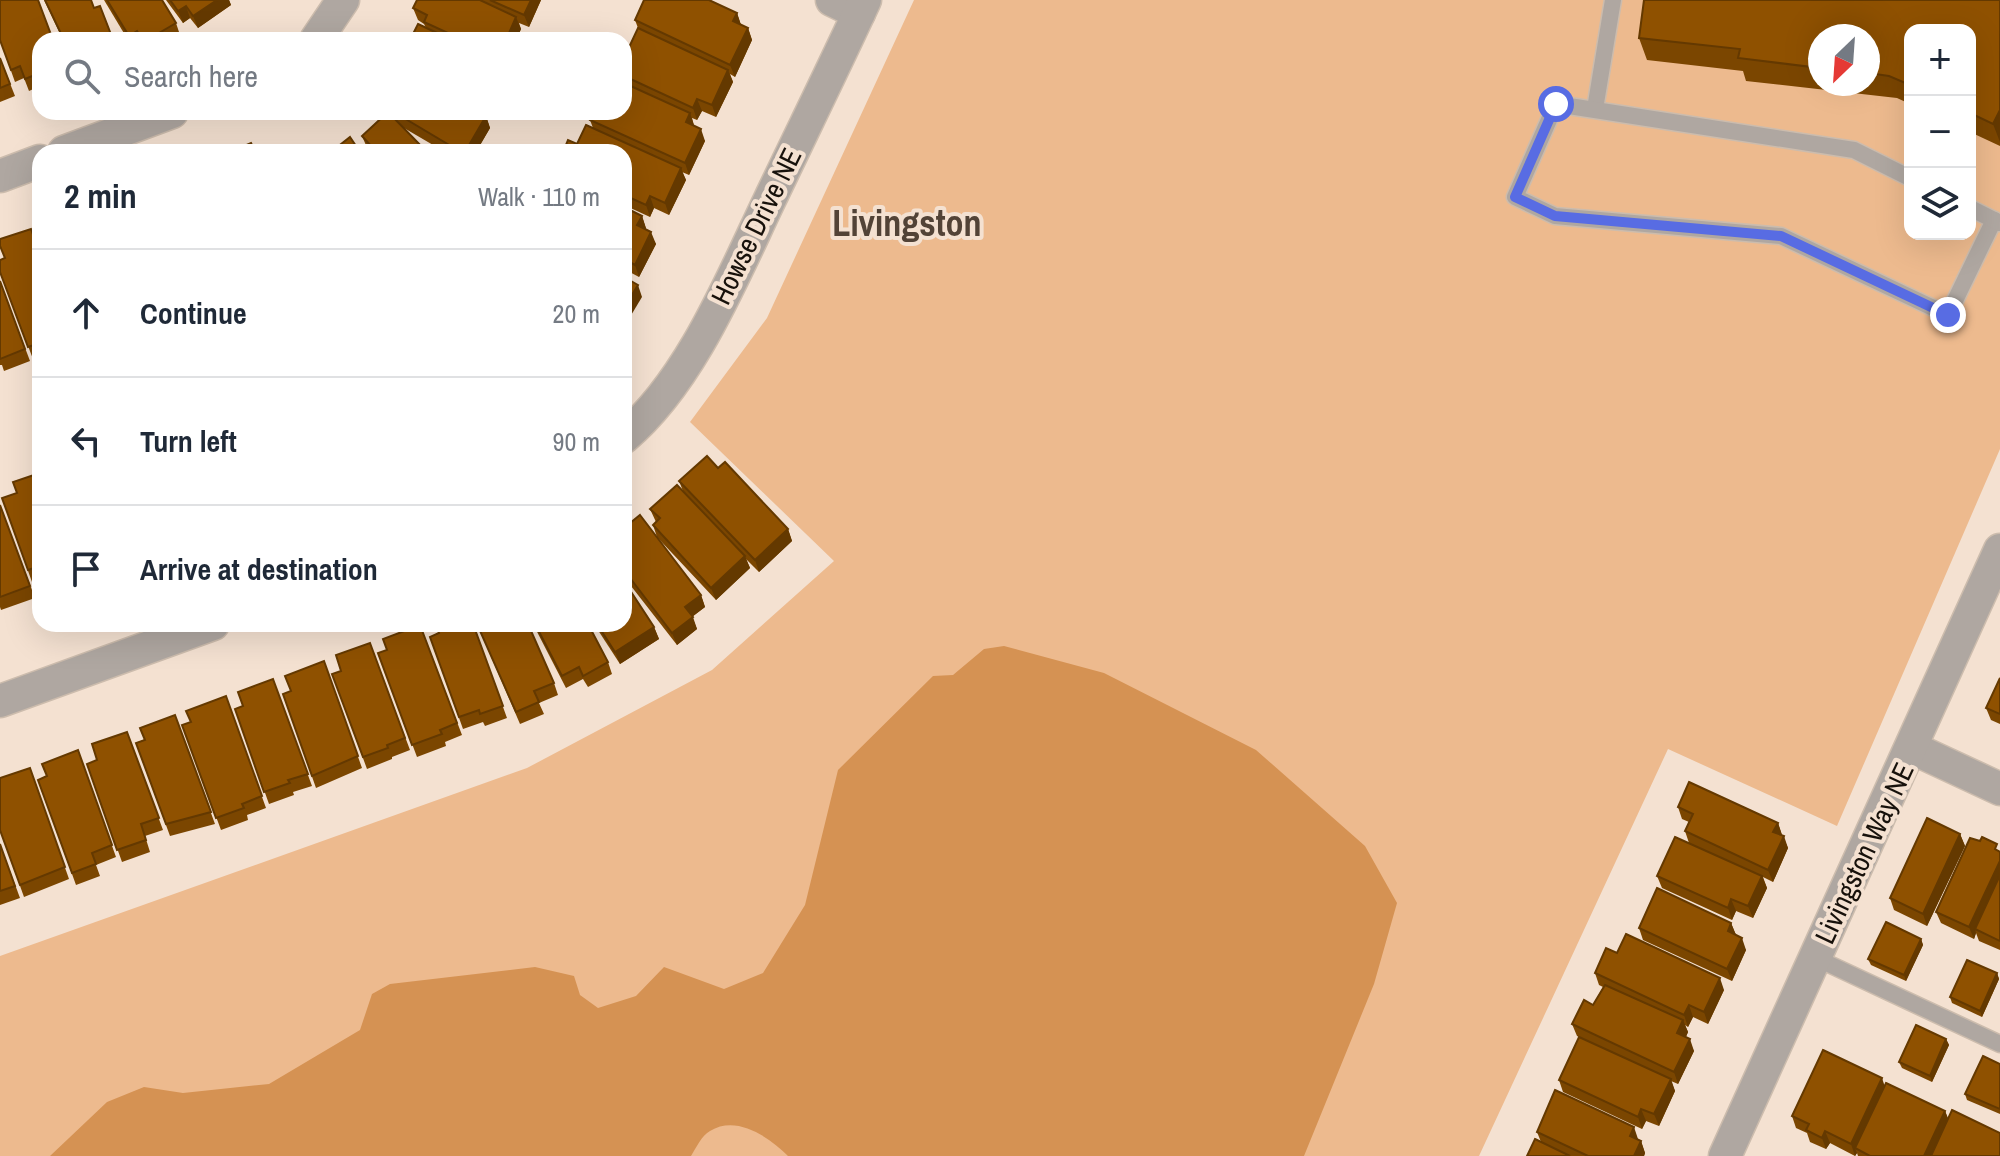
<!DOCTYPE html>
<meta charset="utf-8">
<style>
body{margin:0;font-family:"Archivo Narrow",sans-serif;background:#f6f6f7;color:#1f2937}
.controls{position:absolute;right:24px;top:24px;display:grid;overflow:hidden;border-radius:16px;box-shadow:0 8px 32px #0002}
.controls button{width:72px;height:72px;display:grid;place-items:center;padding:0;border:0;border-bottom:2px solid #e0e1e3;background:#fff;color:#1f2937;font:40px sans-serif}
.compass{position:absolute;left:1808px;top:24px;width:72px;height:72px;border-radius:50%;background:#fff;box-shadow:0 8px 32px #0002;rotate:205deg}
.stop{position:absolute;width:24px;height:24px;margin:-18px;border:6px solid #586ce3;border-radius:50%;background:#fff}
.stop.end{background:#586ce3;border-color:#fff;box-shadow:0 2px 8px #0008}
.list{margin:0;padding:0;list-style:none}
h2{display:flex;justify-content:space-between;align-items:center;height:104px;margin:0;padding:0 32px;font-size:34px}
h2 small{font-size:26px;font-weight:400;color:#747a83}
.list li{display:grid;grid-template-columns:52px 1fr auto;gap:24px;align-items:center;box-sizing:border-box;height:128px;padding:0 32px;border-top:2px solid #e0e1e3}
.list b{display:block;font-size:30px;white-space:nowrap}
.list em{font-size:26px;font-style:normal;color:#747a83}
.icon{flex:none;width:44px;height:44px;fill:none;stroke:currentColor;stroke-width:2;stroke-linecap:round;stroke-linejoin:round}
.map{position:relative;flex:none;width:2000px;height:1156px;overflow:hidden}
.search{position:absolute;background:#fff;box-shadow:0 8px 32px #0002;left:32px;top:32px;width:600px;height:88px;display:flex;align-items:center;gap:20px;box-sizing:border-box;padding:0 28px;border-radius:24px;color:#747a83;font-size:30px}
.panel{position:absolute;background:#fff;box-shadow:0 8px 32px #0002;left:32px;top:144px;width:600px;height:488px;border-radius:24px}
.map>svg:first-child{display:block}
.green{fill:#edba8e;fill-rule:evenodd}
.water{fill:#d59253}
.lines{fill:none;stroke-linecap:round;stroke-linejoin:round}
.lane-casing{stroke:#ccbcad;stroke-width:19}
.street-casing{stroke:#ccbcad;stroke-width:35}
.lane{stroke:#afa7a1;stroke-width:16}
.street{stroke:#afa7a1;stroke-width:32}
.wall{fill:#7b4600;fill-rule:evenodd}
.shaded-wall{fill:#643900}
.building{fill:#8f5100;stroke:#643900;stroke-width:2}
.route{stroke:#586ce3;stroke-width:10}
.labels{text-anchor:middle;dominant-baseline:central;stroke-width:8;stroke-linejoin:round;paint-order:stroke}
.street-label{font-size:28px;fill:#17110b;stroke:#f4e1d1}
.district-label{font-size:36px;font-weight:bold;fill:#524337;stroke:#f4e1d1}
</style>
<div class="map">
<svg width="2000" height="1156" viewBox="0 0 2000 1156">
<rect width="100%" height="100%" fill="#f4e1d1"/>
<path class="green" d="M 914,0 L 2000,0 L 2000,449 L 1837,826 L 1668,749 L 1479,1156 L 0,1156 L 0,956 L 527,768 L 712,670 L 834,561 L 690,422 L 767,318 ZM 1910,30 L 1970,30 L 1970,234 L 1910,234 ZM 1820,36 L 1868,36 L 1868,84 L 1820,84 Z"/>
<path class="water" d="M 1004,646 L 1104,673 L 1256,750 L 1365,846 L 1397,903 L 1374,984 L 1304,1156 L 788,1156 C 770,1138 737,1114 710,1131 C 702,1135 696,1148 691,1156 L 50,1156 L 107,1102 L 144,1087 L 183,1093 L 269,1084 L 360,1030 L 372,994 L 390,984 L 535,967 L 574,976 L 580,995 L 598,1008 L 636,996 L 664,967 L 724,989 L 763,973 L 805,905 L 838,770 L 933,676 L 953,675 L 984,649 Z"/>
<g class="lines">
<g class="lane-casing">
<g id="lane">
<polyline points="1595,109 1613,0"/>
<polyline points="1910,178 1854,150 1556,104 1515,197 1555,216 1781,236 1948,315 1994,220"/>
<polyline points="1970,208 2000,223"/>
<polyline points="1816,958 2000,1044"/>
</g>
</g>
<g class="street-casing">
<g id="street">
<polyline points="832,0 859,13"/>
<polyline points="316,40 343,0"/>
<polyline points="64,152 172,112"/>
<polyline points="0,176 40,161"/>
<path d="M 624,437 C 691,381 733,276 770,199 C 802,132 834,67 865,0"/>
<polyline points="0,701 213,624"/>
<polyline points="1912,748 2000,789"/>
<polyline points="1725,1156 2000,550"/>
</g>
</g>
<use href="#lane" class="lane"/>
<use href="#street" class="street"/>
</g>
<g class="wall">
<polygon points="44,0 91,0 94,8 112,37 116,40 63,40"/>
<polygon points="104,0 162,0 176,23 180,35 171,40 128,40"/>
<polygon points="166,0 229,0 231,5 198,28 190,18 183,23"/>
<polygon points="417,0 541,0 529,27 519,23 521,29 516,40 410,40 426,28 424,24 418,20 413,8"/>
<path d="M 2000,0 L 2000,146 L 1970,132 L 1970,30 L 1910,30 L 1910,104 L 1897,98 L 1746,81 L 1743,71 L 1647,60 L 1639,38 ZM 1820,36 L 1868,36 L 1868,84 L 1820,84 Z"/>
<polygon points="737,13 741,25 748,28 752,40 735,77 730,74 733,82 716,117 702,111 697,120 692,118 694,126 705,141 689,175 682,172 686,180 669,215 654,208 650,217 624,205 624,152 577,144 593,128 590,120 624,112 624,58 638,28 635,20"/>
<polygon points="0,40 40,40 40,86 29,91 24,78 15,82"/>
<polygon points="0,58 15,96 0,102"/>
<polygon points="393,112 486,116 490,128 476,152 445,152 404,128 368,150 362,136 396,120"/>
<polygon points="624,207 642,216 646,229 656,244 639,277 624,269"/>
<polygon points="40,254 40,356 33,359 0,273"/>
<polygon points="0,281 30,361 4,371 2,365 0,365"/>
<polygon points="718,468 788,529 792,541 759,572 746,559 750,568 716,600 657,537 653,525 656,522 650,509 683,491 679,481"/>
<polygon points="40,473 40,582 39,580 32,582 2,498 17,493"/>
<polygon points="0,505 35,598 1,610 0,607"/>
<polygon points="624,528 701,595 705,607 692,617 697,629 677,645 624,577"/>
<polygon points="473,624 507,718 485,726 483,722 463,729 430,637"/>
<polygon points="477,624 554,683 558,695 539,703 544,714 520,724"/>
<polygon points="533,624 588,624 608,662 612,674 588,687 583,679 566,688"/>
<polygon points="594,624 624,624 654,627 659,639 620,664"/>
<polygon points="420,625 462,735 445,742 446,746 417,757 378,653 387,650"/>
<polygon points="370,643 410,750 392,757 392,759 367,769 332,674 341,671"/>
<polygon points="324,661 362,768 316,788 283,694 291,691"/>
<polygon points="2000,678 2000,724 1991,720 1986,708"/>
<polygon points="273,679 312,786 293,792 294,795 269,804 235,709 243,706"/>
<polygon points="226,696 266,808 247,815 248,820 221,830 182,725 191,722"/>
<polygon points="175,715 215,824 170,836 136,743 145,739"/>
<polygon points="127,732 163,830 145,836 150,852 122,862 87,764 97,760"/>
<polygon points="78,750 116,857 96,865 100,876 76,885 38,780 47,776"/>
<polygon points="30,768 69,879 24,897 0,830"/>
<polygon points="1678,807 1778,823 1782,835 1788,848 1773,882 1763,877 1767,888 1753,918 1736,911 1732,920 1662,888 1657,876 1689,843 1685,831 1689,822 1682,819"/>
<polygon points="1960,834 1965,846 1927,926 1894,910 1890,898"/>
<polygon points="0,844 20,898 0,905"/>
<polygon points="2000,851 2000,950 1979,941 1976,933 1974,939 1941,923 1936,912"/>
<polygon points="1731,923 1736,935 1746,950 1732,981 1643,940 1639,928"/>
<polygon points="1921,939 1923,945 1906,981 1871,965 1868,959"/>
<polygon points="1617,953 1724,990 1708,1024 1693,1017 1688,1027 1685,1025 1688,1032 1686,1037 1694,1051 1678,1084 1671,1081 1675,1091 1659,1126 1646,1121 1642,1129 1563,1092 1559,1080 1579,1037 1577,1036 1572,1024 1593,1005 1603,987 1599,985 1595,973"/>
<polygon points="1997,973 1999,979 1982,1017 1952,1003 1950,997"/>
<polygon points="1946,1039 1949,1045 1932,1082 1902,1068 1899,1062"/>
<polygon points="2000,1064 2000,1114 1967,1100 1965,1094"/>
<polygon points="1885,1086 1945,1111 1948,1119 2000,1156 1858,1156 1857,1153 1855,1156 1830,1143 1826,1149 1810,1142 1807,1133 1796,1128 1792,1116"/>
<polygon points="1537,1132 1638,1139 1641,1141 1645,1153 1644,1156 1527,1156 1541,1142"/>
</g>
<g class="shaded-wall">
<polygon points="217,0 229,0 231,5 198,28 193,16"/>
<polygon points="531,0 541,0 529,27 524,15"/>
<polygon points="186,6 190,18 183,23 178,11"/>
<polygon points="737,13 741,25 733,21"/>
<polygon points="516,17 521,29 516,40 506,40"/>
<polygon points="748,28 752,40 735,77 730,65"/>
<polygon points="728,70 733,82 716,117 712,105"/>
<polygon points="697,99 702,111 697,120 693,108"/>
<polygon points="2000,110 2000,142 1993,124"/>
<polygon points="690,113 694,125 686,122"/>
<polygon points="486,116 490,128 476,152 465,152"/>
<polygon points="701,129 705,141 689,175 685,163"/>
<polygon points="681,168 686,180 669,215 665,203"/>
<polygon points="650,196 654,208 650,217 646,205"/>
<polygon points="642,216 646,228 642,237 637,225"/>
<polygon points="651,232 656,244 639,277 635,265"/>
<polygon points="638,285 642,297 624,327 624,308"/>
<polygon points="788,529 792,541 759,572 755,560"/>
<polygon points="745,556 750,568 716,600 711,588"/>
<polygon points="701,595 705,607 689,619 685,607"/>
<polygon points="693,617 697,629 677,645 672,633"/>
<polygon points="654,627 659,639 620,664 615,652"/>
<polygon points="1778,823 1782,835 1778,844 1773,832"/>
<polygon points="1960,834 1965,846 1927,926 1923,914"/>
<polygon points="1784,836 1788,848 1773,882 1768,870"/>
<polygon points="2000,861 2000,882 1975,929 1976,933 1974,939 1969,927"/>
<polygon points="1762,876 1767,888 1753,918 1748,906"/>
<polygon points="1731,899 1736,911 1732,920 1728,908"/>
<polygon points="1731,923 1736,935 1728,931"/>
<polygon points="1742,938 1746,950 1732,981 1727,969"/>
<polygon points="1921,939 1923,945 1906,981 1904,975"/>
<polygon points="1997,973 1999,979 1982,1017 1980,1011"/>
<polygon points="1720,978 1724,990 1708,1024 1704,1012"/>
<polygon points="1689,1005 1693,1017 1688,1027 1684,1015"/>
<polygon points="1683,1020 1688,1032 1682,1045 1677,1033"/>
<polygon points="1690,1039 1694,1051 1678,1084 1674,1072"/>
<polygon points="1946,1039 1949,1045 1932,1082 1930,1076"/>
<polygon points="1882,1078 1886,1090 1855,1148 1857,1153 1855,1156 1851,1144"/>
<polygon points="1671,1079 1675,1091 1659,1126 1654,1114"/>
<polygon points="1641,1109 1646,1121 1642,1129 1638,1117"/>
<polygon points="1945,1111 1950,1123 1934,1156 1924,1156"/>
<polygon points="1634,1127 1638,1139 1634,1148 1630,1136"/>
<polygon points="1825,1131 1830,1143 1826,1149 1822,1138"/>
<polygon points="1641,1141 1645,1153 1644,1156 1634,1156"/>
</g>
<g class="building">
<polygon points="0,0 38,0 53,40 40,40 40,73 25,79 20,66 11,70 0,40"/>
<polygon points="45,0 91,0 94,8 100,6 112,37 115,36 116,40 64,40"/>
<polygon points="107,0 162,0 176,23 147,40 143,40 137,31 129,36"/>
<polygon points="170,0 217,0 193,16 186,6 178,11"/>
<polygon points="417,0 480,0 516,17 506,40 463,40 424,22 427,15 413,8"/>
<polygon points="490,0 531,0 524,15"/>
<polygon points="644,0 709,0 737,13 733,21 748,28 730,65 635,20"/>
<polygon points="1644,0 2000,0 2000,110 1993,124 1970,113 1970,30 1910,30 1910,85 1889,76 1868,73 1868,36 1820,36 1820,68 1738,58 1740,49 1639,38"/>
<polygon points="418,24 452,40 410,40"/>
<polygon points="638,28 728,70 712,105 697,99 693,108 624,76 624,58"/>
<polygon points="0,58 10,84 0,88"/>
<polygon points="624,83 690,113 686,122 701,129 685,163 590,120 594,112 624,112"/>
<polygon points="388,112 427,152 366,152 372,147 362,136"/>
<polygon points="394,112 479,112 486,116 465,152 461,152"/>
<polygon points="586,125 681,168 665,203 650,196 646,205 624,195 624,152 563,152 568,140 577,144"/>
<polygon points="350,137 360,152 331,152"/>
<polygon points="251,143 255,152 230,152"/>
<polygon points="624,207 642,216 637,225 651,232 635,265 624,259"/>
<polygon points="31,229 40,254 40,343 28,347 0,272 0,260 5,258 0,246 0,239"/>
<polygon points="624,277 638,285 624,308"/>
<polygon points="0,281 25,349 0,359"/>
<polygon points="707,456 718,468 725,462 788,529 755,560 679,481"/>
<polygon points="40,473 40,578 34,568 28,570 2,498 17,493 13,482"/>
<polygon points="677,485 745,556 711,588 653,525 660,518 650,509"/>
<polygon points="0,505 30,586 0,597"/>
<polygon points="640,515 701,595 685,607 693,617 672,633 624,570 624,528"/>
<polygon points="624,581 654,627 615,652 597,624 624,624"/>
<polygon points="436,624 473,624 503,706 480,714 479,710 459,717 430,637 439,633"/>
<polygon points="477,624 528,624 554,683 534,691 539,702 516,712"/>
<polygon points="535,624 588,624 608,662 583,676 579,667 562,676"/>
<polygon points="420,625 457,723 440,730 442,734 412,745 378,653 387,650 383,639"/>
<polygon points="370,643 405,738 387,745 388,748 363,757 332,674 341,671 336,655"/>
<polygon points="324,661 358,756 312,776 283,694 291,691 285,676"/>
<polygon points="2000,678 2000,714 1986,708"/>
<polygon points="273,679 308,774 288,780 290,783 264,792 235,709 243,706 238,692"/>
<polygon points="226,696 262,796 242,804 244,808 216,818 182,725 191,722 186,711"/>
<polygon points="175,715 211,812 166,824 136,743 145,740 140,728"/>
<polygon points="127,732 159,818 141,824 146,840 117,850 87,764 97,760 92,744"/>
<polygon points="78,750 112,845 92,853 96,864 72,873 38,780 47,776 42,764"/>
<polygon points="30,768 65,867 20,885 0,830 0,778"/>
<polygon points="1689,782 1778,823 1773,832 1784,836 1768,870 1685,831 1693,814 1678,807"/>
<polygon points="1927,818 1960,834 1923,914 1890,898"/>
<polygon points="1675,837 1762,876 1748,906 1731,899 1728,908 1657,876"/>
<polygon points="1982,837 1997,844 1995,849 2000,852 2000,861 1969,927 1936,912 1970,838 1980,841"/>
<polygon points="0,844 15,886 0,891"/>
<polygon points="2000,875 2000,941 1975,929"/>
<polygon points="1657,888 1731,923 1728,931 1742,938 1727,969 1639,928"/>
<polygon points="1886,922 1921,939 1904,975 1868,959"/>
<polygon points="1626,934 1720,978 1704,1012 1689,1005 1684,1015 1595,973 1606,948 1617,953"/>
<polygon points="1967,960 1997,973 1980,1011 1950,997"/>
<polygon points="1605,985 1683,1020 1677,1033 1690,1039 1674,1072 1572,1024 1584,1000 1593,1005"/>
<polygon points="1916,1025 1946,1039 1930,1076 1899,1062"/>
<polygon points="1579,1037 1671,1079 1654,1114 1641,1109 1638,1117 1559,1080"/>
<polygon points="1823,1050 1882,1078 1851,1144 1825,1131 1822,1138 1806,1130 1809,1124 1792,1116"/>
<polygon points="1983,1056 2000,1064 2000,1109 1965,1094"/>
<polygon points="1886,1083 1945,1111 1924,1156 1870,1156 1855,1148"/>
<polygon points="1555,1090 1634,1127 1630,1136 1641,1141 1634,1156 1588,1156 1537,1132"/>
<polygon points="1952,1110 2000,1133 2000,1156 1931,1156"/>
<polygon points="1535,1139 1570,1156 1527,1156"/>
</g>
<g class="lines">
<polyline class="route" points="1556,104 1515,197 1555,216 1781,236 1948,315"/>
</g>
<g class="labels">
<g class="street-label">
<text transform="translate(756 226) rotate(-64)">Howse Drive NE</text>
<text transform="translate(1864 853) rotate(-65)">Livingston Way NE</text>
</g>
<g class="district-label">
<text x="907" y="223">Livingston</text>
</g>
</g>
</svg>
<div class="controls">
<button>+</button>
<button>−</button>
<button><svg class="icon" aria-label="layers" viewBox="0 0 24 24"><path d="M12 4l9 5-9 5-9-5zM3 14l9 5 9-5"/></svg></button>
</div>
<svg class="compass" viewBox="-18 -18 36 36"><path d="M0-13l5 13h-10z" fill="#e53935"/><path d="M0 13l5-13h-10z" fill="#747a83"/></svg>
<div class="stop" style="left:1556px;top:104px"></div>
<div class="stop end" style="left:1948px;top:315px"></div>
<div class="search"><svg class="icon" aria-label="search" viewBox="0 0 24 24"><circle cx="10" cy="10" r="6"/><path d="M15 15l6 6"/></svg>Search here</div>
<section class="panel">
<h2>2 min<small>Walk · 110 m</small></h2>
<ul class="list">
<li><svg class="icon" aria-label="ahead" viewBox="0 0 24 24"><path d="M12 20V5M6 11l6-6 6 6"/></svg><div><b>Continue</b></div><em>20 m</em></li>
<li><svg class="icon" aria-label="left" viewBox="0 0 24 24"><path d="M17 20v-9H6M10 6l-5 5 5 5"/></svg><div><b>Turn left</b></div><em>90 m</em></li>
<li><svg class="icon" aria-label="arrive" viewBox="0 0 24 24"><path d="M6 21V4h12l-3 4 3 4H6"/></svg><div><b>Arrive at destination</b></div></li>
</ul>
</section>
</div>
